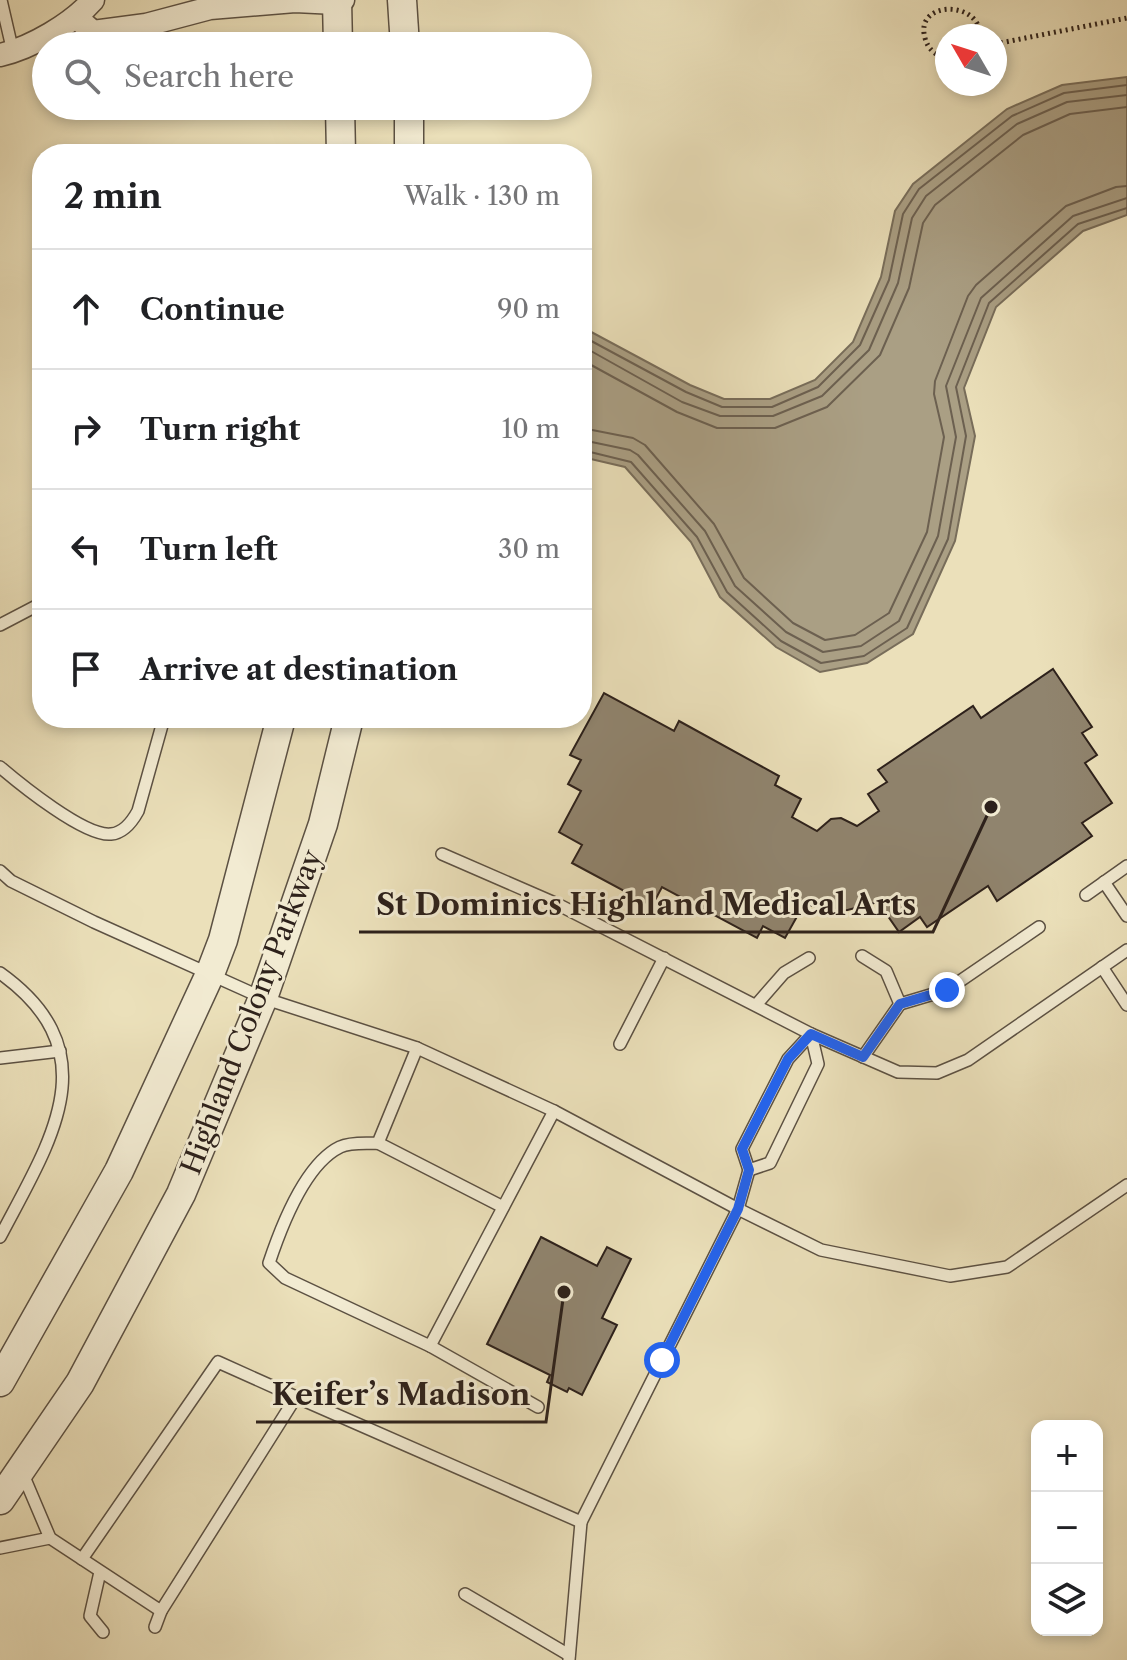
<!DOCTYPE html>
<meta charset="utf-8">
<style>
body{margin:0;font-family:"Libre Caslon Text",serif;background:#f2f2f2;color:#202124}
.controls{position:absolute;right:24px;bottom:24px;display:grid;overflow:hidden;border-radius:16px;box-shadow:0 4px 12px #0003}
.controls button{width:72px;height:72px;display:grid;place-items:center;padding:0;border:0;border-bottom:2px solid #e0e0e0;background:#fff;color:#202124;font:40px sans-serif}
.compass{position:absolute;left:935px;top:24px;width:72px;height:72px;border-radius:50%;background:#fff;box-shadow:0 4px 12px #0003;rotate:309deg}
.stop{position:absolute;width:24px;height:24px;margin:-18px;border:6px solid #2563eb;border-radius:50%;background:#fff}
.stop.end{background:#2563eb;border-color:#fff;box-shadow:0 2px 8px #0008}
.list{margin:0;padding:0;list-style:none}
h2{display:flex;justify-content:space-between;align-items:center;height:104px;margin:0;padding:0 32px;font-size:34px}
h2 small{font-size:26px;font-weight:400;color:#757577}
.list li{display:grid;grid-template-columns:52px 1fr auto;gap:24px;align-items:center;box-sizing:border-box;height:120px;padding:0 32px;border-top:2px solid #e0e0e0}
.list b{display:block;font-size:30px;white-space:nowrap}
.list em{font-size:26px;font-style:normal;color:#757577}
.icon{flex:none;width:44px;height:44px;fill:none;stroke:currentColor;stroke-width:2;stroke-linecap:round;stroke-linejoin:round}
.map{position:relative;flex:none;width:1127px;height:1660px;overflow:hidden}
.search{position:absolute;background:#fff;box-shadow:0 4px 12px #0003;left:32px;top:32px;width:560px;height:88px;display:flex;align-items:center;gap:20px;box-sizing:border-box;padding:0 28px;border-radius:44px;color:#757577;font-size:30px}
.panel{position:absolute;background:#fff;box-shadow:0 4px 12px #0003;left:32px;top:144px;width:560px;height:584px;border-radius:32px}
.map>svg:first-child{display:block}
.water{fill:#aa9f84;stroke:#786d5a;stroke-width:2}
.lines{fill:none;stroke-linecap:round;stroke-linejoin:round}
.shore{stroke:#6c6050;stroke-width:2}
.building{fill:#90846e;stroke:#2d211b;stroke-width:2}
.service-casing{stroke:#5c5143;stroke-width:14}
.minor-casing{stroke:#5c5143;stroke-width:25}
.tertiary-casing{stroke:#5c5143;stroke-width:31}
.path{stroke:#2d211b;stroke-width:5;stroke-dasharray:2 4;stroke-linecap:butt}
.service{stroke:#f2ebd2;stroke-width:11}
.minor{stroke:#f2ebd2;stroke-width:22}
.tertiary{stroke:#f2ebd2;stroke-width:28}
.route{stroke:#2563eb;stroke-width:10}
.labels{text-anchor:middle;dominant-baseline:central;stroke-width:6;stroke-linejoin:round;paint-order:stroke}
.street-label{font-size:28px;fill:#2d211b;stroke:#f2ebd2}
.leader{fill:none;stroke:#2d211b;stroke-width:3}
.callout-dot{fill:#2d211b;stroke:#f2ebd2;stroke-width:3}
.callout-label{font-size:30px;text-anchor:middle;font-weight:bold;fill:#2d211b;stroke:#f2ebd2;stroke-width:6;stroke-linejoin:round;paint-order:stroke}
</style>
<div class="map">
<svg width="1127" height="1660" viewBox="0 0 1127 1660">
<rect width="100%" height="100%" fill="#ebe0ba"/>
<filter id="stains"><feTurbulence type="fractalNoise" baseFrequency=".0025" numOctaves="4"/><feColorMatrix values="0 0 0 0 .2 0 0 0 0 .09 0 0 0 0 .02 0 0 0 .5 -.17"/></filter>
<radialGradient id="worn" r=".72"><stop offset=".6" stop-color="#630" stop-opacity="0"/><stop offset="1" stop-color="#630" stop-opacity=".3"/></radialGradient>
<polygon class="water" points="1127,77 1127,215 1083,231 996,307 964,388 975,436 955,541 913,634 867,663 820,672 776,647 720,597 691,542 625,467 582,457 582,327 690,385 724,399 770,399 815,380 853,342 881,277 895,211 913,184 1007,109 1062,85"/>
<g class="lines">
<g class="shore">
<polyline points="582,336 686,392 722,407 772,407 818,387 860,345 889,280 903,214 919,189 1012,116 1064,93 1127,85"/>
<polyline points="582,346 682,402 720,416 773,416 822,396 869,350 898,283 912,218 926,196 1017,124 1067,102 1127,95"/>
<polyline points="582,360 677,412 717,428 775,428 827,407 880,355 909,288 923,223 935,205 1023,135 1070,114 1127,107"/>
<polyline points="582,428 633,438 645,445 714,524 744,578 793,623 825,640 855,635 889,613 927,532 944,437 934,394 935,381 968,296 976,285 1066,206 1116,187 1127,186"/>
<polyline points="582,440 630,450 638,455 705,531 735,586 786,632 823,652 861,646 899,621 938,536 956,437 946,386 981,298 1073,216 1127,198"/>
<polyline points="582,450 631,462 697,537 727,592 781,641 821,663 864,656 907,628 948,539 966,436 956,387 989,303 1078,224 1127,208"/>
</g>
</g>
<g class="building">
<polygon points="1053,669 1092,727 1082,733 1097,755 1085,763 1112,803 1082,823 1092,836 997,901 988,886 927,927 920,917 899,932 878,902 840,912 804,904 785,938 763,926 757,938 662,887 652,906 572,863 582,845 559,832 581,791 568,784 581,760 570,755 604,693 674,731 679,721 779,776 775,785 801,799 792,817 817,831 831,819 841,818 857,826 879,811 868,794 887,782 878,770 973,706 981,718"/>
<polygon points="541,1237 597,1266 607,1247 631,1259 602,1318 617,1325 582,1395 569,1388 567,1392 547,1382 550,1375 487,1344"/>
</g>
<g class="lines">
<g class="service-casing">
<g id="service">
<polyline points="1,0 13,52"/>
<polyline points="0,625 42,603"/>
<path d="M 0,767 C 20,784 85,837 111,834 C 124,833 132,822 138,811 L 164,718"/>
<polyline points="442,854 557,904 811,1034 898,1072 937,1073 968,1060 1127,950"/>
<polyline points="0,871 11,881 94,922 263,998 417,1048 554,1111 738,1209 821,1250 950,1276 1007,1267 1127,1185"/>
<polyline points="1104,882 1127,916"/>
<polyline points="1086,895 1127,866"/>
<polyline points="862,956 886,971 900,1004 947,990 1039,927"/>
<polyline points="1102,967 1127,1005"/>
<path d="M 0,973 C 112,1053 49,1143 0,1237"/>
<polyline points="756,1005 784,973 809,958"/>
<polygon points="811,1034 818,1064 770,1163 749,1170 742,1149 788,1059"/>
<polyline points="620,1044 664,958"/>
<path d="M 417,1048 L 378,1143 C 366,1144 351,1142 340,1147 C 305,1164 281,1227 269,1263 L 285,1278 L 430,1346 L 554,1111"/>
<polyline points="863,1057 900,1004"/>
<polyline points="0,1058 60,1051"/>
<polyline points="378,1143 503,1207"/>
<polyline points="430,1346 538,1407"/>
<polyline points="22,1472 50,1538 161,1611 296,1397 581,1522 738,1209 749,1170"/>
<polyline points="0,1548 50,1538"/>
<polyline points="82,1559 218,1362 296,1397"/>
<polyline points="100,1572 90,1616 103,1632"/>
<polyline points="465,1594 569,1655"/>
<polyline points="155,1627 161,1611"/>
<polyline points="569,1660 581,1522"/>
</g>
</g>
<g class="minor-casing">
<g id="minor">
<polyline points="77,18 93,32 146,25 210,8 295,1 336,3 343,0"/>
<path d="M 0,55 C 31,48 72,24 93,0"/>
</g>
</g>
<g class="tertiary-casing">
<g id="tertiary">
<polyline points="337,0 338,46"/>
<polyline points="402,0 405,46"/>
<polyline points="340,106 341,154"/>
<polyline points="409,106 409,154"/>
<polyline points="0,1382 119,1171 210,974 223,940 281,718"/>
<polyline points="0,1500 80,1383 181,1194 263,998 323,824 349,718"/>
</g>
</g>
<g class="path">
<polyline points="995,44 1127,18"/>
<path d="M 947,59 C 936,55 928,50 925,38 C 914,0 981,0 980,36"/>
</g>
<use href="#service" class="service"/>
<use href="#minor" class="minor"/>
<use href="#tertiary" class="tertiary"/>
</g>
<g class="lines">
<polyline class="route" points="662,1360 738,1209 749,1170 742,1149 788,1059 811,1034 863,1057 900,1004 947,990"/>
</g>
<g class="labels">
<g class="street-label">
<text transform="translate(251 1012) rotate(-69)">Highland Colony Parkway</text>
</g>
</g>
<path class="leader" d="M991 807L933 932H359M564 1292L546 1422H256"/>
<g class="callout-dot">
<circle cx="991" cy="807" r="8"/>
<circle cx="564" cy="1292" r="8"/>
</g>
<g class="callout-label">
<text x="646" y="915">St Dominics Highland Medical Arts</text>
<text x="401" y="1405">Keifer’s Madison</text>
</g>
<rect width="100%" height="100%" filter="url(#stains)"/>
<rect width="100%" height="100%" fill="url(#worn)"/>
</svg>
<div class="controls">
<button>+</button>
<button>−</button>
<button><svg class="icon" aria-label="layers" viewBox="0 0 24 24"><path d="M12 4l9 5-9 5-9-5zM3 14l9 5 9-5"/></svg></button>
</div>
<svg class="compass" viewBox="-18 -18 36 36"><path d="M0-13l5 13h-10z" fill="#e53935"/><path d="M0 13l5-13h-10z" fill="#757577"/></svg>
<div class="stop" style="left:662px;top:1360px"></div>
<div class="stop end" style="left:947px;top:990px"></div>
<div class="search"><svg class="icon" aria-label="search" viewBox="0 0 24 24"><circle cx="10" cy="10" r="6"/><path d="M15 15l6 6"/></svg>Search here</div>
<section class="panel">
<h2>2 min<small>Walk · 130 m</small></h2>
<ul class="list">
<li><svg class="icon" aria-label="ahead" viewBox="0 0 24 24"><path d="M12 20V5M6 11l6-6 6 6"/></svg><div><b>Continue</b></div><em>90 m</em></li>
<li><svg class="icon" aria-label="right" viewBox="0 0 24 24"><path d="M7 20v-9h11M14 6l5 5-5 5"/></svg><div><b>Turn right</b></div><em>10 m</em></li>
<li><svg class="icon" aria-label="left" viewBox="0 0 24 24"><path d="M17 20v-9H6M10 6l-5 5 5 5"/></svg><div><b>Turn left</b></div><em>30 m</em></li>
<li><svg class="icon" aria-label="arrive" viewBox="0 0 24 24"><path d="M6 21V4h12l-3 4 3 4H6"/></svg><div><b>Arrive at destination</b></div></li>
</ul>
</section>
</div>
